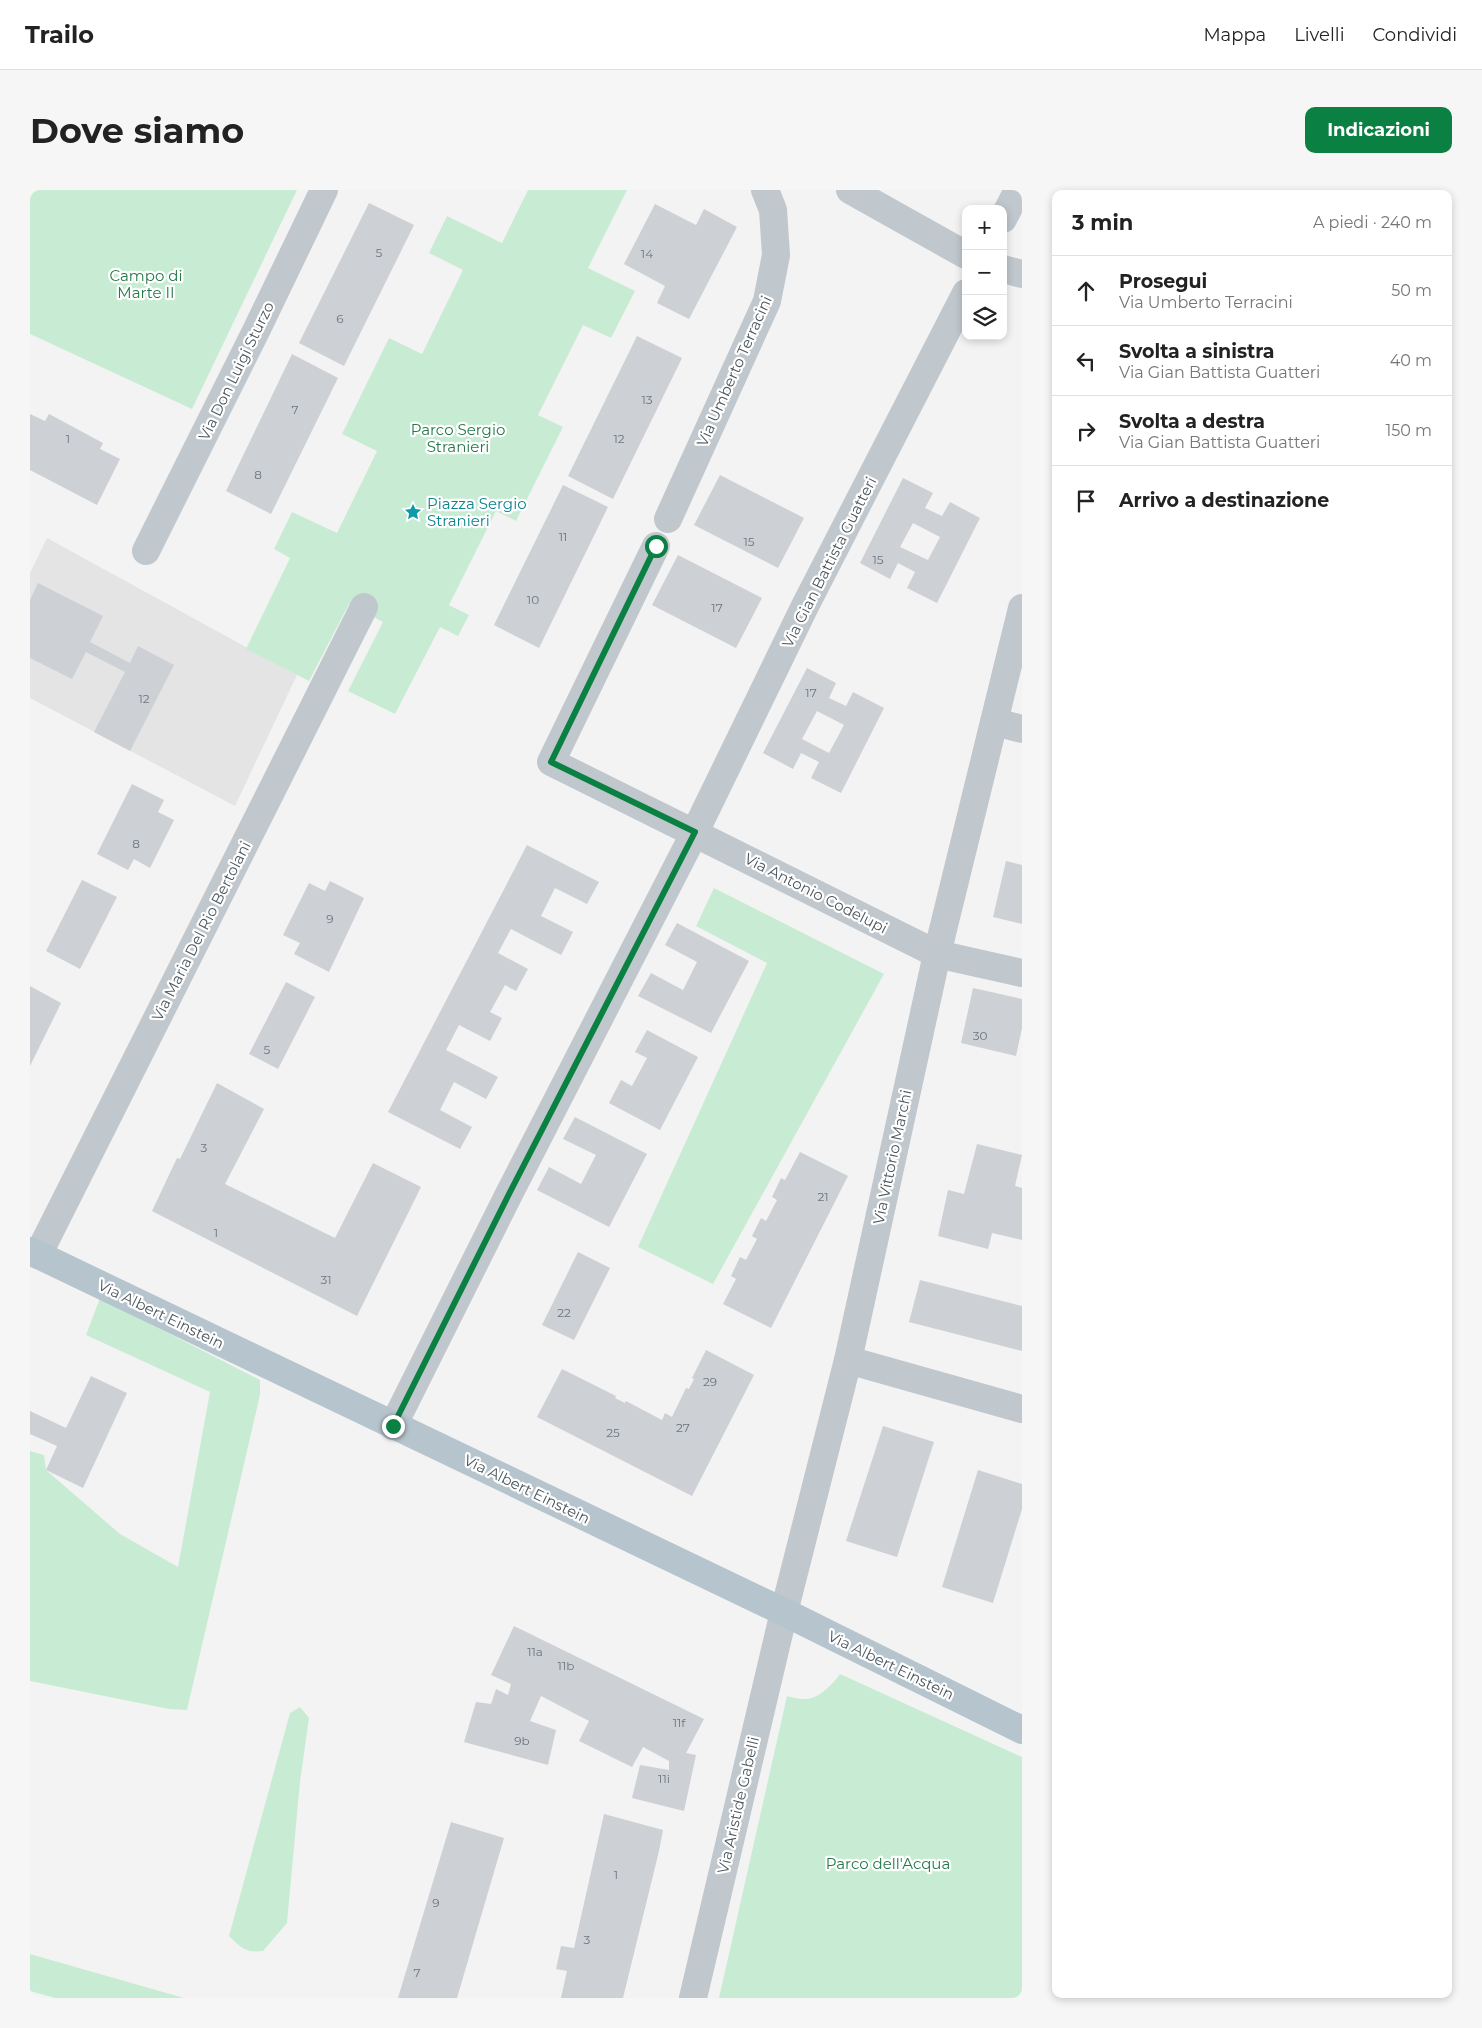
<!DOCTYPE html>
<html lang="it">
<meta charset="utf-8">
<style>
body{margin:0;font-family:Montserrat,sans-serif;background:#f6f6f6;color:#222}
.controls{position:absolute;right:15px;top:15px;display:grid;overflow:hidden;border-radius:10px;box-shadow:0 2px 8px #0003}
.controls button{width:45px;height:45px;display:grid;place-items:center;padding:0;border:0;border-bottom:1px solid #e0e0e0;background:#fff;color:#222;font:25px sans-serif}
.stop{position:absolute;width:15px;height:15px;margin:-11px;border:4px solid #0b8043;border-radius:50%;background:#fff}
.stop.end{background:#0b8043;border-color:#fff;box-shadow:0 1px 5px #0008}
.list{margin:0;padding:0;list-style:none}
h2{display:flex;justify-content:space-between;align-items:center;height:65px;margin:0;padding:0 20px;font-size:21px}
h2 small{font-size:16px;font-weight:400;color:#767676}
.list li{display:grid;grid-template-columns:32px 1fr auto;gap:15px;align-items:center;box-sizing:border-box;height:70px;padding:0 20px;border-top:1px solid #e0e0e0}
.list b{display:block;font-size:19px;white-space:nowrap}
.list p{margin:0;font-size:16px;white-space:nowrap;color:#767676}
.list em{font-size:16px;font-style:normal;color:#767676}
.icon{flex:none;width:28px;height:28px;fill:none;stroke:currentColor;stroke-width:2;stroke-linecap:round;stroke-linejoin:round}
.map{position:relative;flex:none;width:992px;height:1808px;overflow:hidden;border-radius:10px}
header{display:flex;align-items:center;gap:30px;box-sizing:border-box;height:70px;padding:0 25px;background:#fff;border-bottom:1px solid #e0e0e0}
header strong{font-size:24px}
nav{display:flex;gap:28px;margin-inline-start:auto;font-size:18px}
.intro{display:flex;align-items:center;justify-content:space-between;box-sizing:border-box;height:120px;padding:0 30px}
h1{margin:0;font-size:35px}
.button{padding:12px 22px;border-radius:10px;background:#0b8043;color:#fff;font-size:18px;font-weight:700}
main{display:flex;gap:30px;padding:0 30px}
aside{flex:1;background:#fff;border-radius:10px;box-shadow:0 2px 8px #0003}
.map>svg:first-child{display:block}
.education{fill:#e5e4e4}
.green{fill:#c8ecd3}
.building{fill:#cdd0d4;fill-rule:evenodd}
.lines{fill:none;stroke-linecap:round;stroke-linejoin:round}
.minor{stroke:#c0c7cd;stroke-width:28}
.major{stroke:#b6c4cd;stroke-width:28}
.route{stroke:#0b8043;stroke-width:6}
.labels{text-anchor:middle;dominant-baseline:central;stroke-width:4.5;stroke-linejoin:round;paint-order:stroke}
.number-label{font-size:12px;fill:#6c757c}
.park-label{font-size:15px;fill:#247948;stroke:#fff}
.street-label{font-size:15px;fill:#4c575e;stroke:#fff}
.culture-label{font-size:15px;fill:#0d838f;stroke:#fff;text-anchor:start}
</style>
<header>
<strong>Trailo</strong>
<nav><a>Mappa</a><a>Livelli</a><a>Condividi</a></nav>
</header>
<div class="intro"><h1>Dove siamo</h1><a class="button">Indicazioni</a></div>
<main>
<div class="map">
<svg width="992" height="1808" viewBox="0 0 992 1808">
<rect width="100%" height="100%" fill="#f4f3f3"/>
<polygon class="education" points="17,348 267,485 205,616 0,508 0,383"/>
<g class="green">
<polygon points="0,0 267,0 162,219 0,144"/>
<polygon points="498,0 597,0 558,78 605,101 581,148 553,135 508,225 533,237 486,331 466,321 419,415 439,425 428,446 410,437 365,524 318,501 353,432 319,414 279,491 216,459 260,368 244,359 262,322 307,343 347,261 312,244 359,148 392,164 433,80 399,63 417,26 472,53"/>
<polygon points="684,698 854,784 683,1094 608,1057 737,773 666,736"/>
<polygon points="70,1108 230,1190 230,1205 157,1520 139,1519 0,1491 0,1261 14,1265 16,1280 90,1344 148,1377 180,1202 56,1145"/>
<path d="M 810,1484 L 992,1567 L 992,1808 L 689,1808 L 757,1506 C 762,1507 768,1509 773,1509 C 788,1510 802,1495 810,1484 Z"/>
<path d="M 270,1517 L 279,1528 L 270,1592 L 257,1733 L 233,1761 C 216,1763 211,1758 199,1746 L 260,1523 Z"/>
<polygon points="0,1764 154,1808 25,1808 0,1801"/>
</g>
<g class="building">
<polygon points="339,13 384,35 314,176 269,153"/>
<polygon points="625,14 666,35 674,19 707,37 659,129 627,113 635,96 594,74"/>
<polygon points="607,146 652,168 583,309 538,286"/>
<polygon points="262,164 308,188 241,324 196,301"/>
<polygon points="0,224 15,231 19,224 73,253 70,259 90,269 67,315 0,280"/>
<polygon points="690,285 774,328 748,378 664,335"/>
<path d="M 873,288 L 903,303 L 895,318 L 912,326 L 920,312 L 950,328 L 907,413 L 877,398 L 885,382 L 868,373 L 860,389 L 830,373 ZM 883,333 L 910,347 L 898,370 L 870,357 Z"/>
<polygon points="533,295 578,317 509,458 464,435"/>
<polygon points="648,365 732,408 706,458 622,415"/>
<polygon points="8,393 73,426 60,452 100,473 108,456 144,475 100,561 64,542 95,482 56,462 42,489 0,468 0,410"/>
<path d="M 777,478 L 806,493 L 799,508 L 816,516 L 823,502 L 854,518 L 811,603 L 781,588 L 789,572 L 771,563 L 763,579 L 733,563 ZM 787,521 L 814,535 L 799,563 L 772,549 Z"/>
<polygon points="102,594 134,610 128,622 144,630 120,678 104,669 98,680 67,664"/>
<polygon points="497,655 569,692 557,714 525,698 511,726 543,742 531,765 481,739 468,763 498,779 486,801 475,795 460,822 472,828 460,851 429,835 416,860 468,887 456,909 424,892 410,920 442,937 430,959 358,922"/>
<polygon points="976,671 992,675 992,734 963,727"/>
<polygon points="52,690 87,707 50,779 16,761"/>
<polygon points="300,691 334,708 299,782 264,764 270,753 253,745 279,693 295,701"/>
<polygon points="647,733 719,771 681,843 608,806 621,783 653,800 667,772 635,755"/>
<polygon points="256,792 285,807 248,879 219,864"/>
<polygon points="0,796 31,813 0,876"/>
<polygon points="943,798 992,809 992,838 986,866 931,853"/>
<polygon points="617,840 668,867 630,940 579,913 591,890 602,896 617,868 605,862"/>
<polygon points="187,893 234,919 195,994 305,1048 343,973 391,997 327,1126 122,1021 147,968 150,969"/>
<polygon points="545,927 617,964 579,1037 507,1000 519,977 551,994 566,965 533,949"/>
<polygon points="947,954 992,965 985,996 992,998 992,1050 962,1043 958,1059 908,1046 918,1000 934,1004"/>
<polygon points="770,962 818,986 741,1138 693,1114 706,1089 701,1086 710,1067 716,1070 727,1049 722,1046 731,1028 736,1031 747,1010 742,1007 751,988 755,990"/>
<polygon points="548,1062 580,1078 544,1150 512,1135"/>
<polygon points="890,1090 992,1116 992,1161 879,1132"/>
<polygon points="676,1160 724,1185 662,1306 507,1227 532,1179 586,1206 585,1208 595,1213 596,1211 632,1230 635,1223 642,1227 656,1198 659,1199 664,1189 662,1188"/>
<polygon points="61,1186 97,1203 53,1298 16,1280 27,1256 0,1244 0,1221 36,1238"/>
<polygon points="853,1236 904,1252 867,1367 816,1351"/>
<polygon points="948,1280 992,1294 992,1319 963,1413 912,1397"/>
<polygon points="484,1436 674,1529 656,1563 666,1565 654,1621 602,1608 610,1575 639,1580 639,1571 613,1557 602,1577 549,1551 559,1531 511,1506 500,1531 526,1540 518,1575 434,1552 446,1512 461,1514 466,1499 478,1505 481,1494 461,1485"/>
<polygon points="574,1624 633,1640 629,1661 593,1808 531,1808 537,1781 526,1779 531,1756 544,1758"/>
<polygon points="421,1632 474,1648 427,1808 368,1808"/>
</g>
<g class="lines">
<g class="minor">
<polyline points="820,0 936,65"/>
<polyline points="973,29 988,0"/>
<polyline points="973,79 992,84"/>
<polyline points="638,329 737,111 746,65 743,20 735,0"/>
<polyline points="626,356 521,572 907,764 992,783"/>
<polyline points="116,361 226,141 294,0"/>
<polyline points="965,532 992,539"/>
<polyline points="8,1065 334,417"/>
<polyline points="818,1170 992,1219"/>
<polyline points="363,1236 479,1004 665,642 775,416 936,103"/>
<polyline points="663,1808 754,1422 818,1170 907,764 992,418"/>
</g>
<polyline class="major" points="0,1061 754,1422 992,1540"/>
</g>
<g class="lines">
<polyline class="route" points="363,1236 479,1004 665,642 521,572 626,356"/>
</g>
<defs>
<g id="sight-bare" transform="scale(1.35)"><path d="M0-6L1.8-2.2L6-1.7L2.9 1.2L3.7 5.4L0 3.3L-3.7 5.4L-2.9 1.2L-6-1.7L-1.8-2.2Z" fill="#0f9aa8" stroke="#fff" stroke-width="2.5" paint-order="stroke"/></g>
</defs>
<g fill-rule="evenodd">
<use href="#sight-bare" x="383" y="322"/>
</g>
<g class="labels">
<g class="number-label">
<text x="349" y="62">5</text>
<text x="617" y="63">14</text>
<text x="310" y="128">6</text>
<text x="617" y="209">13</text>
<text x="265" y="219">7</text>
<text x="38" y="248">1</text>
<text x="589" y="248">12</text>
<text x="228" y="284">8</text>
<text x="533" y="346">11</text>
<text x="719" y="351">15</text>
<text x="848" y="369">15</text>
<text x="503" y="409">10</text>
<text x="687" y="417">17</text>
<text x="781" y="502">17</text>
<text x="114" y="508">12</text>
<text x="106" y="653">8</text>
<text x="300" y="728">9</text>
<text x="950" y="845">30</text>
<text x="237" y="859">5</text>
<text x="174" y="957">3</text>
<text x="793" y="1006">21</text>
<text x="186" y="1042">1</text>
<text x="296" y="1089">31</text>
<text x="534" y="1122">22</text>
<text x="680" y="1191">29</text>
<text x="653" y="1237">27</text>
<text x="583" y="1242">25</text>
<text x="505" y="1461">11a</text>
<text x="536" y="1475">11b</text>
<text x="649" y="1532">11f</text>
<text x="492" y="1550">9b</text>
<text x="634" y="1588">11i</text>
<text x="586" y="1684">1</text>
<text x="406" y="1712">9</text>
<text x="557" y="1749">3</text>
<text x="387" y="1782">7</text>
</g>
<g class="park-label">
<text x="116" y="85">Campo di<tspan x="116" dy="17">Marte II</tspan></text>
<text x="428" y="239">Parco Sergio<tspan x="428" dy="17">Stranieri</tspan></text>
<text x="858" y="1673">Parco dell'Acqua</text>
</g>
<g class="street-label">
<text transform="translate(206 181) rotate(-64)">Via Don Luigi Sturzo</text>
<text transform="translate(704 181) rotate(-66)">Via Umberto Terracini</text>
<text transform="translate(799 372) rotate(-63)">Via Gian Battista Guatteri</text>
<text transform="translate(786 703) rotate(27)">Via Antonio Codelupi</text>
<text transform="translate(171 741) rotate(-63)">Via Maria Del Rio Bertolani</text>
<text transform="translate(862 967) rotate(-78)">Via Vittorio Marchi</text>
<text transform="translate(131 1124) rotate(26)">Via Albert Einstein</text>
<text transform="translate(497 1299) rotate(26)">Via Albert Einstein</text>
<text transform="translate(861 1475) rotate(26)">Via Albert Einstein</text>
<text transform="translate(708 1615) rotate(-77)">Via Aristide Gabelli</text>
</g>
<g class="culture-label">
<text x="397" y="313">Piazza Sergio<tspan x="397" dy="17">Stranieri</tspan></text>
</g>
</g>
</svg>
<div class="controls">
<button>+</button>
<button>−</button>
<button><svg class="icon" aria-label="layers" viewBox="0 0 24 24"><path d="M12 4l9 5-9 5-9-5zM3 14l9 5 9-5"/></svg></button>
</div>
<div class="stop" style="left:626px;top:356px"></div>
<div class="stop end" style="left:363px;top:1236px"></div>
</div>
<aside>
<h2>3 min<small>A piedi · 240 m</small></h2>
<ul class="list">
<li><svg class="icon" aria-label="ahead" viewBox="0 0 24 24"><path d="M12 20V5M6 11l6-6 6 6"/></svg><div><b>Prosegui</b><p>Via Umberto Terracini</p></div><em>50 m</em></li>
<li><svg class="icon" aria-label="left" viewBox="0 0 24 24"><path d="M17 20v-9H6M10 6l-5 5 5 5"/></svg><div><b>Svolta a sinistra</b><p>Via Gian Battista Guatteri</p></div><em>40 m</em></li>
<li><svg class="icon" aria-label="right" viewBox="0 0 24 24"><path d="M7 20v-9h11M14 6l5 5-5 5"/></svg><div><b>Svolta a destra</b><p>Via Gian Battista Guatteri</p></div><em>150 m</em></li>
<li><svg class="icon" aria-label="arrive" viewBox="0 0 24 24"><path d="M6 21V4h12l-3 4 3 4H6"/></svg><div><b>Arrivo a destinazione</b></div></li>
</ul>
</aside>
</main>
